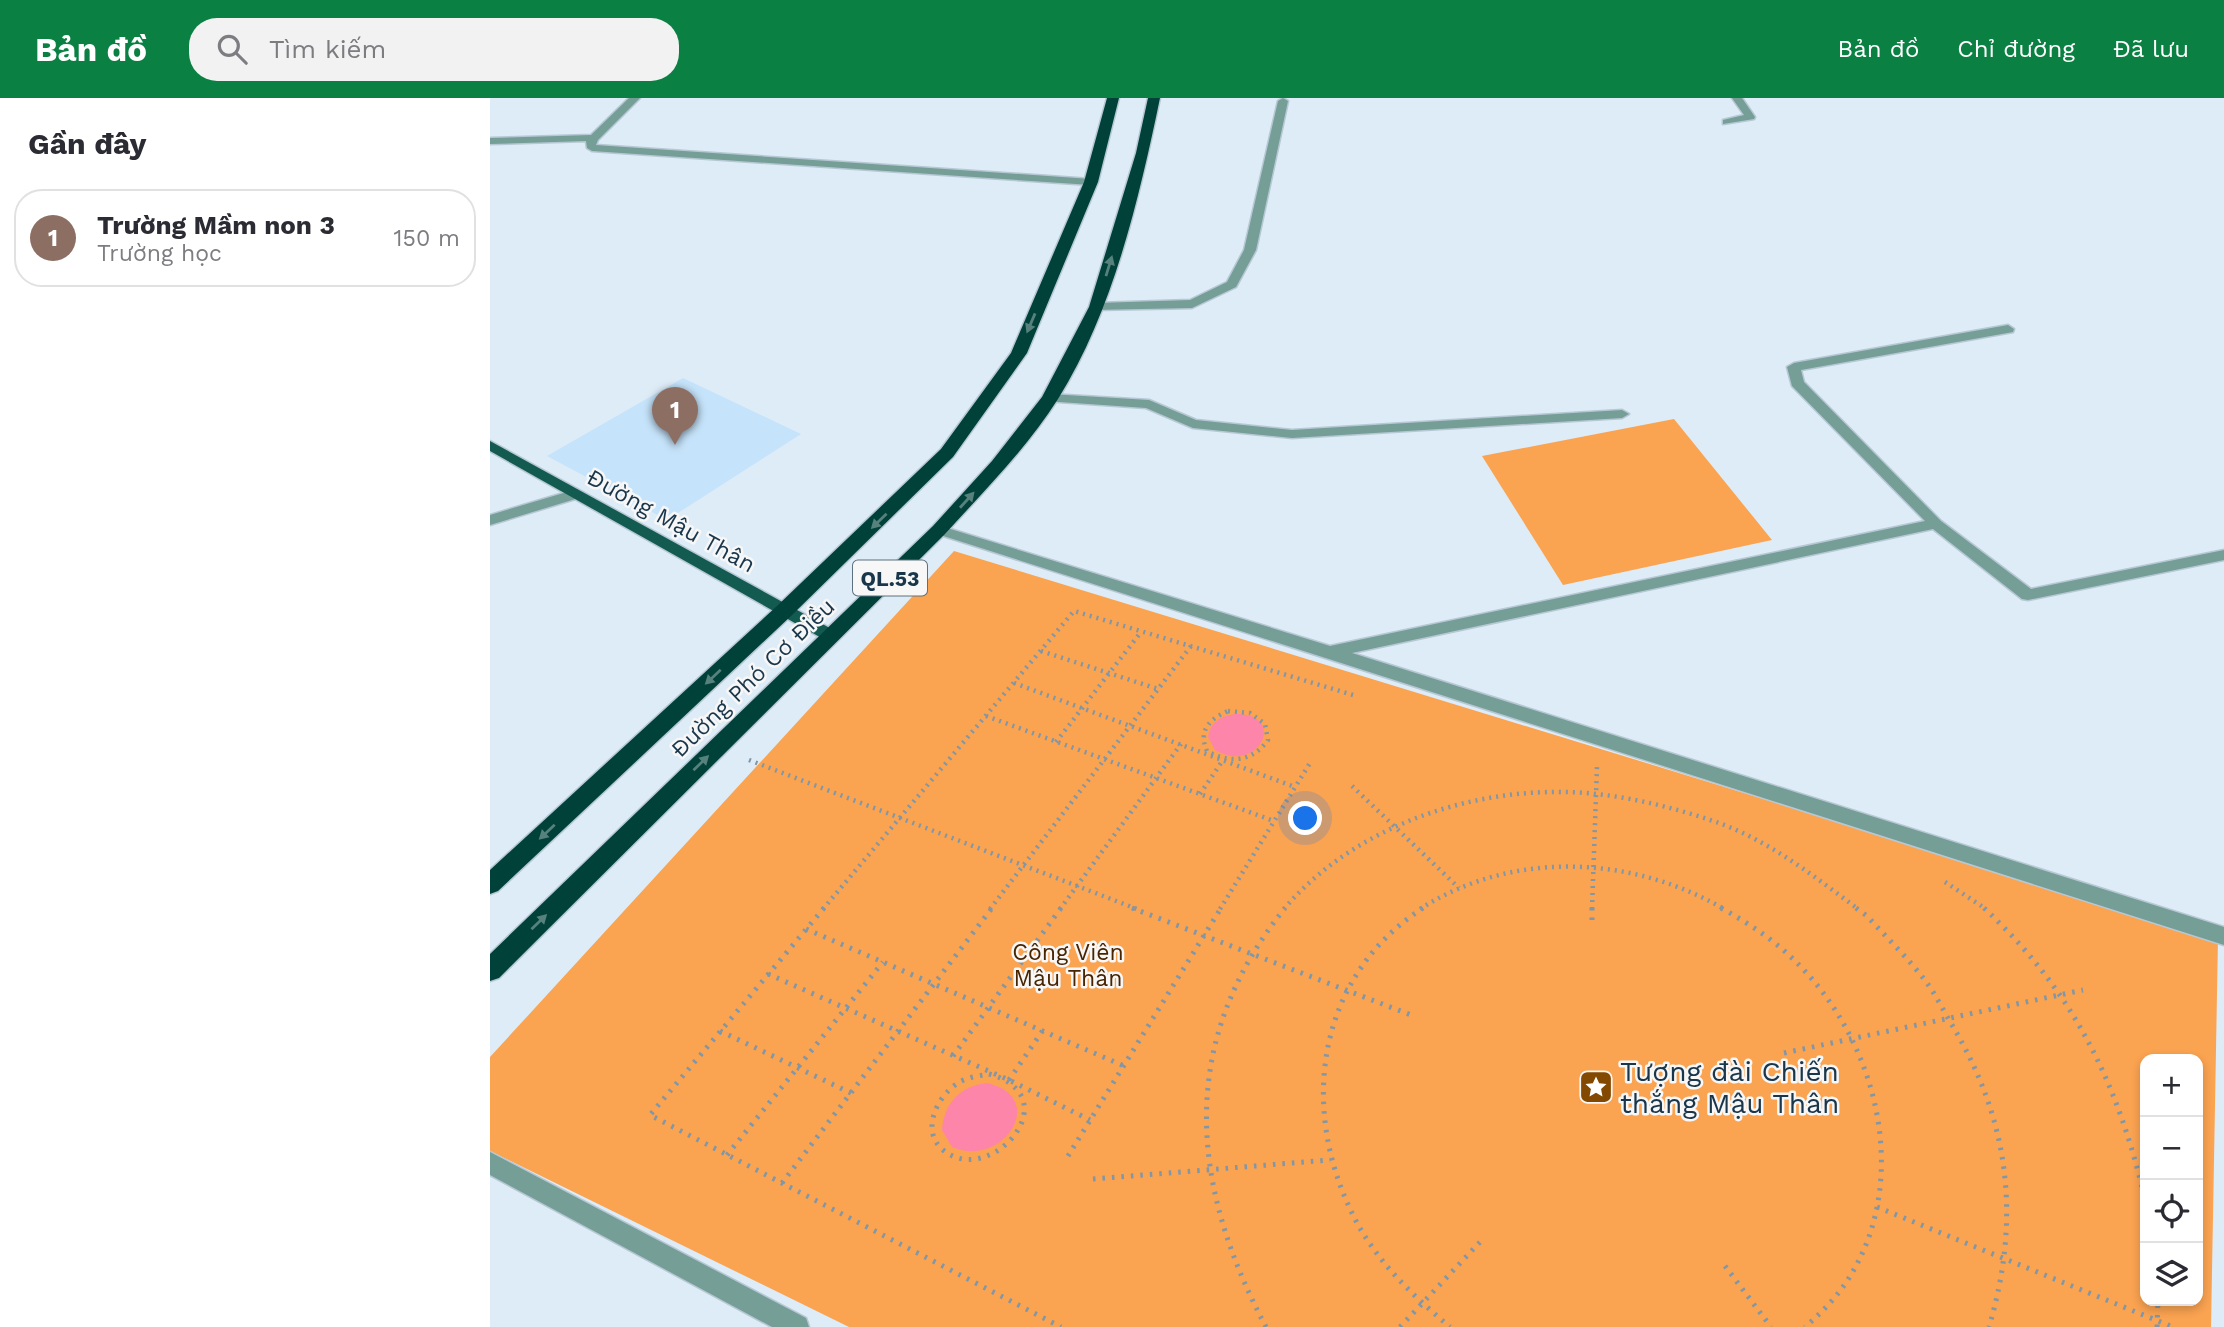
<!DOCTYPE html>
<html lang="vi">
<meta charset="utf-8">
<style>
body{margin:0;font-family:"Work Sans",sans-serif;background:#f2f2f3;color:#2b2b33}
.controls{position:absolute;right:21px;bottom:21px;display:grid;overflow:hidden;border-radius:14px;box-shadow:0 4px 10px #0003}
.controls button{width:63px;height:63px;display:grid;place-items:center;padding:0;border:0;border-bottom:2px solid #e1e1e2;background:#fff;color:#2b2b33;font:35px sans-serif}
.you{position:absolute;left:816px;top:721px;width:24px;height:24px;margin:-18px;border:5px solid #fff;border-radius:50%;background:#1a73e8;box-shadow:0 0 0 10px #1a73e833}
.badge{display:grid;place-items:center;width:46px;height:46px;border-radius:50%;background:#0b8043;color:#fff;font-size:23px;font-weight:700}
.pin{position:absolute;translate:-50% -58px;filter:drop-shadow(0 2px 4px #0008)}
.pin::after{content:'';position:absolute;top:37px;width:24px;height:21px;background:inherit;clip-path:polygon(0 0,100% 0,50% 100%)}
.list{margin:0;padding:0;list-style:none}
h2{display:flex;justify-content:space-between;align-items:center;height:91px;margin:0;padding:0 28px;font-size:30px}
h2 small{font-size:23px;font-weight:400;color:#7c7c81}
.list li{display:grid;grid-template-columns:46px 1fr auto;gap:21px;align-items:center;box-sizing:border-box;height:98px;margin:0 14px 14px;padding:0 14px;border:2px solid #e1e1e2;border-radius:28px}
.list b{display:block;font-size:26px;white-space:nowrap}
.list p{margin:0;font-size:23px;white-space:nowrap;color:#7c7c81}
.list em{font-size:23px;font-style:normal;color:#7c7c81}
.icon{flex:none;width:38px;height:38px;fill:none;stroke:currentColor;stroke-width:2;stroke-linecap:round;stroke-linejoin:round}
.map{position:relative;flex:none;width:1734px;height:1229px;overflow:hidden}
header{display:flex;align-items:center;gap:42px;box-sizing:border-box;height:98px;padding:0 35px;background:#0b8043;color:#fff}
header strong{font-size:33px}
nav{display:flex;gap:38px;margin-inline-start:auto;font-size:24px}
.search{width:490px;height:63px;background:#f2f2f3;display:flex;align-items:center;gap:18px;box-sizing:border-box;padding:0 24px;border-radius:28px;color:#7c7c81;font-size:26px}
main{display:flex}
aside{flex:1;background:#fff}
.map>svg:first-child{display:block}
.built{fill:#c5e3fa}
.green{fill:#faa351;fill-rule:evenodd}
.water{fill:#fd85aa}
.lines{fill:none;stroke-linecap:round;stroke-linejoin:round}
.minor-casing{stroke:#b7c8d5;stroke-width:3}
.major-casing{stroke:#b7c8d5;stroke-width:3}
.highway-casing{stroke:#b7c8d5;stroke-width:3}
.path-far1{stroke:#8196a6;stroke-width:4.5;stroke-dasharray:2 5;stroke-linecap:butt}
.path{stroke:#8196a6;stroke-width:5;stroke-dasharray:2.5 7;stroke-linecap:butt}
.minor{fill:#759e96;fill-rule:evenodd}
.major{fill:#135b51;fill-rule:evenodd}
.highway{fill:#004139;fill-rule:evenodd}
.oneway{fill:#56817c}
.labels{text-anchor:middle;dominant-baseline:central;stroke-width:5;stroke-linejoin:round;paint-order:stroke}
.shield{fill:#f7f7f7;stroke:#5c707f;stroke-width:2}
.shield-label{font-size:21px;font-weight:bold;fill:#19364b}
.street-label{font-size:23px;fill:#19364b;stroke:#f7f7f7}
.park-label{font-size:23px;fill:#482400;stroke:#f7f7f7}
.near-poi-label{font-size:28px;fill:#19364b;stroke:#f7f7f7;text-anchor:start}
</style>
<header>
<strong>Bản đồ</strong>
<div class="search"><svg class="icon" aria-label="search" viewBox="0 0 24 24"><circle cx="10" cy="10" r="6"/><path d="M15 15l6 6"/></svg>Tìm kiếm</div>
<nav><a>Bản đồ</a><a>Chỉ đường</a><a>Đã lưu</a></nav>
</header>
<main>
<aside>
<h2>Gần đây<small></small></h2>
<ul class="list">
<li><span class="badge" style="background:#8d6e63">1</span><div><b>Trường Mầm non 3</b><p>Trường học</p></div><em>150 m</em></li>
</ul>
</aside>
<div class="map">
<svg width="1734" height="1229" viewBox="0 0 1734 1229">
<rect width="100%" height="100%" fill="#deecf7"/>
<polygon class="built" points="193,280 311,336 177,422 57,358"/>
<g class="green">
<polygon points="1184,321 1282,442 1073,487 992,358"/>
<path d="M 464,453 L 1728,840 L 1721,1229 L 359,1229 L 0,1053 L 0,959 ZM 1655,961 L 1708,961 L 1708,1203 L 1655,1203 Z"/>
</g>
<g class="water">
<path d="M 745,616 C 799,615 769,678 725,652 L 718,639 C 720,624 731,618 745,616 Z"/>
<path d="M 497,985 C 559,999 514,1071 462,1049 L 452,1032 C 454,1005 470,988 497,985 Z"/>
</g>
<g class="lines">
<g class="minor-casing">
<g id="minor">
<polygon points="139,0 150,0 108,42 106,47 601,81 607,84 601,87 102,53 97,50 96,43 0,46 0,40 101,37"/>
<polygon points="793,0 798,3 766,152 746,189 702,210 603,212 603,206 607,205 700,202 737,184 754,152 788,3"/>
<polygon points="1242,0 1252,0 1265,19 1264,21 1233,26 1233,22 1254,17"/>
<polygon points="1518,227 1524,231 1523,234 1311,272 1314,284 1451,423 1541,491 1734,452 1734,462 1538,502 1532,501 1443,431 862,555 1734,829 1734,847 444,435 441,432 449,427 454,429 840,548 1435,423 1302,288 1297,269 1304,265"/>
<polygon points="560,296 659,302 706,322 802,332 1132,312 1139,316 1132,320 802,340 703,330 656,310 555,303 553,300"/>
<polygon points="87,391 94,396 92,399 0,427 0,417"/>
<polygon points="0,1054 316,1220 319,1229 282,1229 0,1077"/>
</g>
</g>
<g class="major-casing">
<polygon id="major" points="0,343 347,534 349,538 341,544 335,542 0,353"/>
</g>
<g class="highway-casing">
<g id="highway">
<polygon points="617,0 629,0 608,84 537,255 463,359 301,518 8,793 0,796 0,772 287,508 451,351 521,255 594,84"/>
<path d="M 658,0 L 670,0 C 649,101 623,213 568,301 C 537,350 494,393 455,436 L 9,880 L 0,883 L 0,856 L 443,428 L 502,363 L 552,299 L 599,209 L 646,55 Z"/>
</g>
</g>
<g class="path-far1">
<polyline points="551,553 668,591"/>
<polyline points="524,585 805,689"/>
<path d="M 738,613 L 760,615 L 775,626 L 778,642 C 762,664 740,666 717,653 C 708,633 719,621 738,613 Z"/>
<polyline points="496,618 784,723"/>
<polyline points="566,644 651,534"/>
<polyline points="259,662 647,811"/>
<polyline points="862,688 969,790"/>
<polyline points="710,696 733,662"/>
<polyline points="1455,784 1496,811"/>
<polyline points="333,811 584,513 863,597"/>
<polyline points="500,811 701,548"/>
<polyline points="570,811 691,646"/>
<polyline points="730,811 820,665"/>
<path d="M 794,811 C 858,735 964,695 1063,694 C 1119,693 1177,707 1229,725 C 1281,744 1325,779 1368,811"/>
<path d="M 930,811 C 1022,752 1141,757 1234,811"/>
<polyline points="1102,811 1107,669"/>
</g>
<g class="path">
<polyline points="334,810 160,1017 571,1229"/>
<polyline points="642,810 921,917"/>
<path d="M 933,810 C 827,878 809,1009 863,1117 C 885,1162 922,1197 960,1229"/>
<path d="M 1231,810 C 1258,825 1283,841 1305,863 C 1388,943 1424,1085 1355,1186 C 1344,1202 1330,1216 1315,1229"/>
<path d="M 1366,810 L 1377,818 C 1396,839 1417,859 1434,881 C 1445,895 1453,912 1462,927 C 1520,1024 1531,1121 1499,1229"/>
<path d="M 1494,810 C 1583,893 1628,984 1655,1102"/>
<polyline points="1102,822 1102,810"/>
<polyline points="316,831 634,968"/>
<polyline points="278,876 519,982 600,1022"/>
<polyline points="230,933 361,995"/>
<polyline points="1294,955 1593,892"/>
<polyline points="463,958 571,810"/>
<path d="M 499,976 C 582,999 499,1091 453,1052 C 430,1033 447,998 468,985 C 477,979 489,978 499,976 Z"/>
<polyline points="519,982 553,932"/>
<polyline points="237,1057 393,864"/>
<polyline points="578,1058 731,810"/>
<polyline points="603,1081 840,1062"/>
<polyline points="292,1085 502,810"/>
<polyline points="1387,1109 1683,1229"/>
<polyline points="1235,1168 1281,1229"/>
<path d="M 776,1229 C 699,1084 688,943 795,810"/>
<polyline points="910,1229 990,1144"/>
<polyline points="1667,1229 1668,1203"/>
</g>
<use href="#minor" class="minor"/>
<use href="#major" class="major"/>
<use href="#highway" class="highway"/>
</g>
<defs><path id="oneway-solid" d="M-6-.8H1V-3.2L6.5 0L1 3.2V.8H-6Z" transform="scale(1.75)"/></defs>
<g class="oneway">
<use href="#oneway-solid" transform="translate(619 168) rotate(-73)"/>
<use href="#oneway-solid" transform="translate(541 225) rotate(113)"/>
<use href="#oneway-solid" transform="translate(477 402) rotate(-48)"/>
<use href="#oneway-solid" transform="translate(389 423) rotate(136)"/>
<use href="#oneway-solid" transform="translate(223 579) rotate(137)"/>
<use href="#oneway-solid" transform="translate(211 665) rotate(-44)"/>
<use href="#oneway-solid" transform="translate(57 734) rotate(137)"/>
<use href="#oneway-solid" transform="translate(49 824) rotate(-44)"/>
</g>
<defs>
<g id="sight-square" transform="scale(1.75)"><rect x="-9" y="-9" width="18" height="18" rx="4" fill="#844900" stroke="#f7f7f7"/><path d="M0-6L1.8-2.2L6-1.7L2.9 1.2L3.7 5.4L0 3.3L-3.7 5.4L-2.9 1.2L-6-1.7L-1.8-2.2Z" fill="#fff"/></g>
</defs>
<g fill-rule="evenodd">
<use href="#sight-square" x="1106" y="989"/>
</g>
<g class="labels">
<rect class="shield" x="363" y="462.5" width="74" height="35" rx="5"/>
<g class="shield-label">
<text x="400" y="480">QL.53</text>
</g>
<g class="street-label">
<text transform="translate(181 423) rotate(29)">Đường Mậu Thân</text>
<text transform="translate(263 580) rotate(-44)">Đường Phó Cơ Điều</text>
</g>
<g class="park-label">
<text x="578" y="854">Công Viên<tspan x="578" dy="26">Mậu Thân</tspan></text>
</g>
<g class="near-poi-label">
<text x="1130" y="973">Tượng đài Chiến<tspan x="1130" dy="32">thắng Mậu Thân</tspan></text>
</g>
</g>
</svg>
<div class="controls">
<button>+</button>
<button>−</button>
<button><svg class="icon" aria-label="locate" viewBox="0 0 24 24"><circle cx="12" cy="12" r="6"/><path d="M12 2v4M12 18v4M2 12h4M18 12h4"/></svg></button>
<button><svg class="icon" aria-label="layers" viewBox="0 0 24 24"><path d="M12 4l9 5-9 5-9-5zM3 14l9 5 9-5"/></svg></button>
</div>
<div class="you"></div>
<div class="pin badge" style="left:185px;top:347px;background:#8d6e63">1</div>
</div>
</main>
